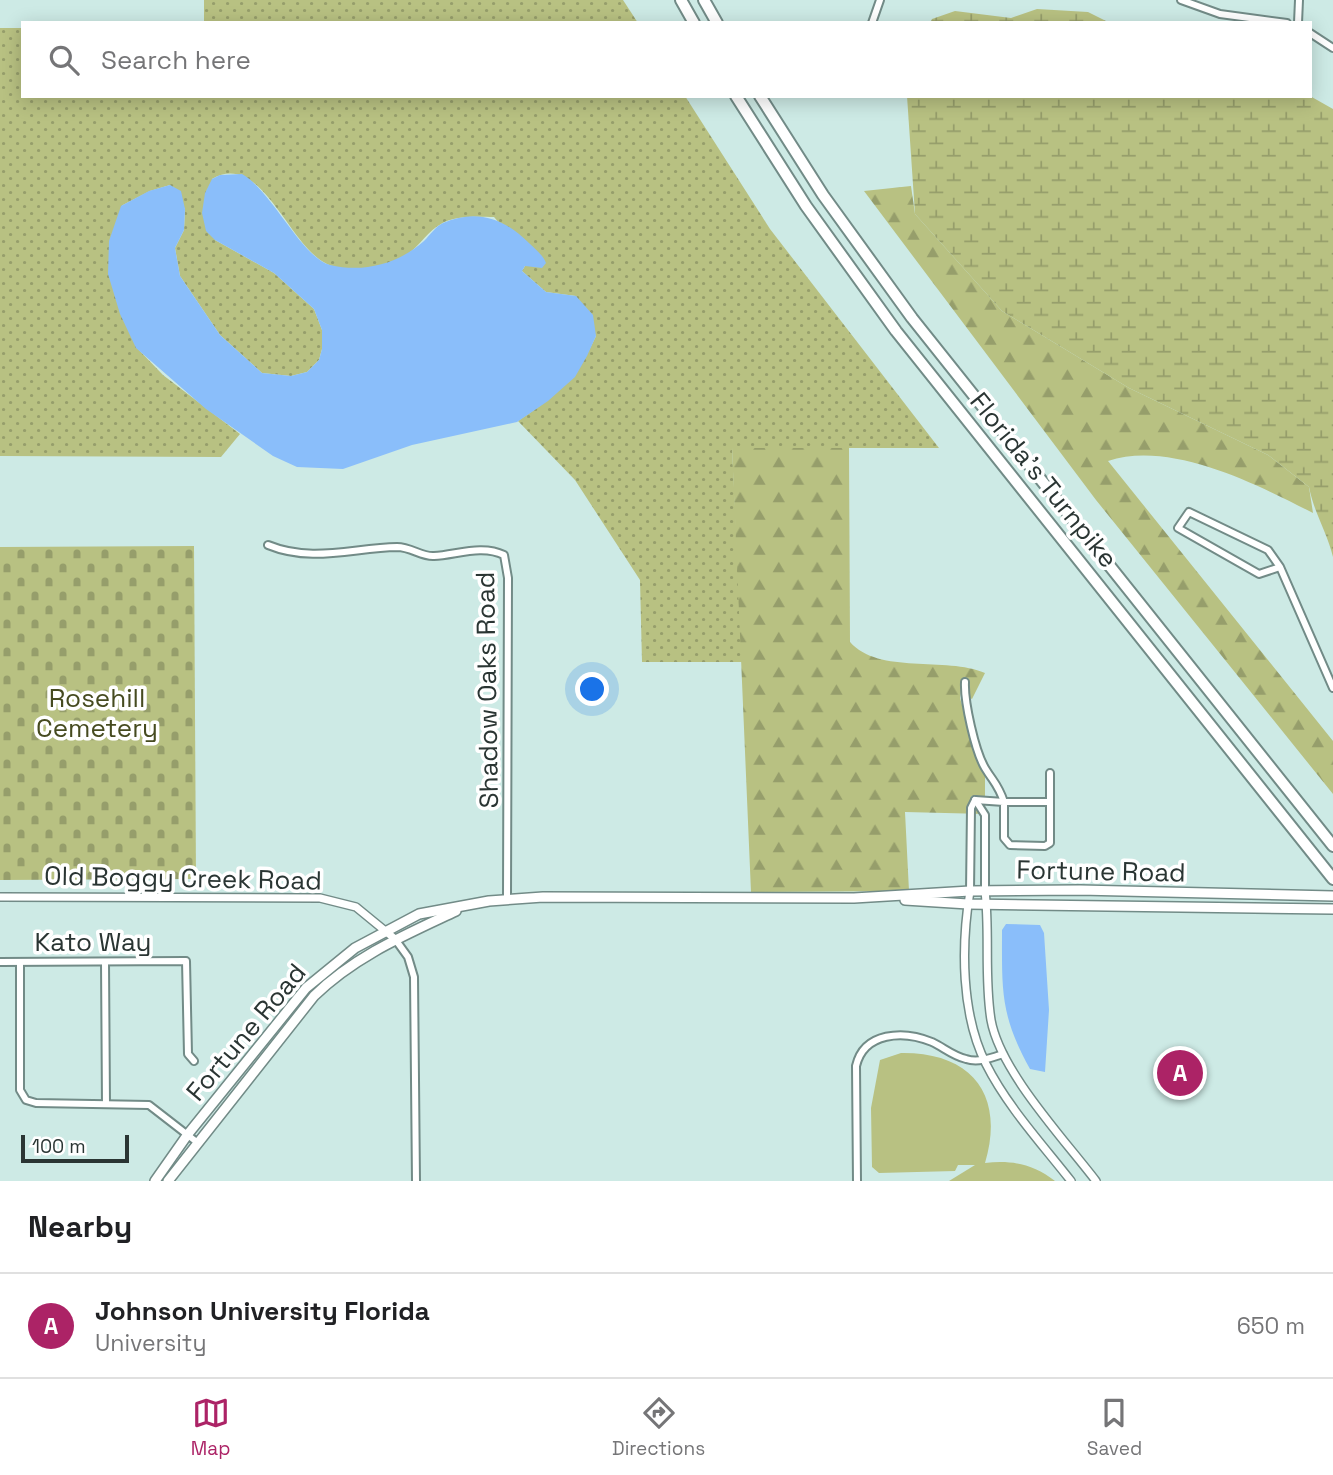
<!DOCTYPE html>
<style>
body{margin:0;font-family:"Space Grotesk",sans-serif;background:#f6f6f6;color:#202124}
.scale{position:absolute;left:21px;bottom:18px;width:108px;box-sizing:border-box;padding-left:7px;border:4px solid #2a3533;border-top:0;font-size:19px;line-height:24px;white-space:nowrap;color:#2a3533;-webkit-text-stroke:5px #fff;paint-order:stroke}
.you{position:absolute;left:593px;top:690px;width:24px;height:24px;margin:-18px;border:5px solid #fff;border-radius:50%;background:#1a73e8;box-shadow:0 0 0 10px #1a73e833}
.badge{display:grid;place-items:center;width:46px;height:46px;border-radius:50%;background:#ac2366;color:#fff;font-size:23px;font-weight:700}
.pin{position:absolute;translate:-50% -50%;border:4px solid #fff;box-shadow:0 2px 7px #0006}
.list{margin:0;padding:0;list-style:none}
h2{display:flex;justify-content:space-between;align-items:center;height:91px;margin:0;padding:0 28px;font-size:30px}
h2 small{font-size:23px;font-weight:400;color:#757577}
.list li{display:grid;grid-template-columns:46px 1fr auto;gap:21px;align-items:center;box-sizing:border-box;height:105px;padding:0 28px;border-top:2px solid #e0e0e0}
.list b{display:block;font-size:26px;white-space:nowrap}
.list p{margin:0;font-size:23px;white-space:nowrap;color:#757577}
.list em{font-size:23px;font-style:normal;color:#757577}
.icon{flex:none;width:38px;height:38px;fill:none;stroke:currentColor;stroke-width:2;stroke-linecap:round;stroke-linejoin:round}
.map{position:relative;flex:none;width:1333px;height:1181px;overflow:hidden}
.search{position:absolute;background:#fff;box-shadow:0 4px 18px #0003;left:21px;right:21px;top:21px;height:77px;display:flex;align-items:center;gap:18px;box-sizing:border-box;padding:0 24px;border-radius:0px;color:#757577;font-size:26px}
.sheet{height:196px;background:#fff}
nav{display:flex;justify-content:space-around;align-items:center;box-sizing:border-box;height:98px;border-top:2px solid #e0e0e0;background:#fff;font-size:19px;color:#757577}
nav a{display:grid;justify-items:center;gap:4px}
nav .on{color:#ac2366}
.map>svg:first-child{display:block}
.grass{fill:url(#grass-dots)}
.forest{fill:url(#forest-firs)}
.wetland{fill:url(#wetland-marsh)}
.cemetery{fill:url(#cemetery-stones)}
.park{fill:#b8c182}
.water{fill:#8abefa}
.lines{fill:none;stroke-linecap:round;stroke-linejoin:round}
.minor-casing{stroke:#728b87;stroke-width:10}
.tertiary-casing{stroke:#728b87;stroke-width:10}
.secondary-casing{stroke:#728b87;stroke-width:12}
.motorway-casing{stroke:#728b87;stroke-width:14}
.minor{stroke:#fff;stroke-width:6}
.tertiary{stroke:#fff;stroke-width:7}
.secondary{stroke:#fff;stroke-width:9}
.motorway{stroke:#fff;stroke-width:10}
.labels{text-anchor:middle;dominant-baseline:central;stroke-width:7;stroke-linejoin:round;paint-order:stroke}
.street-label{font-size:26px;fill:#2a3533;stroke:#fff}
.park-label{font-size:26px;fill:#464b20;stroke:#fff}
</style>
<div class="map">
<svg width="1333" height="1181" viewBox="0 0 1333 1181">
<defs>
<pattern id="grass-dots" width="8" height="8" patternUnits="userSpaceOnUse" patternTransform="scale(1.75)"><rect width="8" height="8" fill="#b8c182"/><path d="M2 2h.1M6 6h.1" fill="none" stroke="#969e6b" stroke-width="1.8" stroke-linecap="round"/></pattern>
<pattern id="forest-firs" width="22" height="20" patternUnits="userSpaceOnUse" patternTransform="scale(1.75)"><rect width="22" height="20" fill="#b8c182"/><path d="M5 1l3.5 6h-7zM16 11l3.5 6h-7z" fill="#969e6b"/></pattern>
<pattern id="wetland-marsh" width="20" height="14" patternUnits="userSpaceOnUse" patternTransform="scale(1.75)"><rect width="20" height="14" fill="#b8c182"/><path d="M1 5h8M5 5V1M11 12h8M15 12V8" fill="none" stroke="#969e6b"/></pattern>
<pattern id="cemetery-stones" width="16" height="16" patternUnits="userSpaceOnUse" patternTransform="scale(1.75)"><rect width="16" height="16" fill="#b8c182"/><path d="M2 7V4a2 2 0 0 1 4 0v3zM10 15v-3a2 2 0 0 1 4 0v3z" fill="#969e6b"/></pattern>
</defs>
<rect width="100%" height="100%" fill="#cdeae5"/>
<g class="grass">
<polygon points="204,0 623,0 638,23 204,23"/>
<path d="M 0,28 L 23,28 L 23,96 L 685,96 L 770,229 L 939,448 L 732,448 L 743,662 L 642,662 L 640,580 L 575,480 L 518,421 C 558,394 575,381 596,336 L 576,296 L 546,292 L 522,271 L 525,266 L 537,266 L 494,217 C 478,217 455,215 441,224 C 429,230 420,245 409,253 C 390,267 349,275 327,264 C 288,246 262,150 212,179 L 215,240 L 274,273 L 314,309 L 322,330 L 322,349 L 319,360 L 307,372 L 291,376 L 262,373 L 220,335 L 180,276 L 175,248 L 184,230 L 185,209 L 170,185 L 150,191 L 121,206 L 137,348 L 163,375 L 240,434 L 221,457 L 0,456 Z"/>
</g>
<g class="forest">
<path d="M 911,186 L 915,214 L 1002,311 L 1129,388 L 1268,455 L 1309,487 L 1313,513 C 1258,485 1171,440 1108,461 L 1333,741 L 1333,794 L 1096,500 L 864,191 Z"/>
<path d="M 732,448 L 849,448 L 850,642 C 879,675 946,656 985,673 L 972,699 L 968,697 L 969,679 L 962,678 L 960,698 L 980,768 L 985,774 L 985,796 L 971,796 L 971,804 L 985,805 L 985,814 L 905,812 L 909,891 L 751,892 Z"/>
</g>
<g class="wetland">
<polygon points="1037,9 1088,12 1110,23 930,23 932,19 955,11 1011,18"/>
<path d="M 907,96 L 1310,96 L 1333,109 L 1333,557 C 1327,532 1314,513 1309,487 L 1268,455 L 1129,388 L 1002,311 L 915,214 Z"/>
</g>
<polygon class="cemetery" points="194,546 196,879 0,880 0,547"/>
<path class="park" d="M 901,1053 C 973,1052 1005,1096 985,1163 C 1012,1160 1033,1164 1055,1181 L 949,1181 L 975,1165 L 958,1165 L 955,1171 L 879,1173 L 872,1167 L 871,1108 L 880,1060 Z"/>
<g class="water">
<path d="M 242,174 C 272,191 302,258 330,265 C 364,273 398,264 424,241 C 430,235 436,226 443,223 C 477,208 505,219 529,243 C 535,249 543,255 546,263 L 542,268 L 525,266 L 522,271 L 546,292 L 576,296 L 593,315 L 596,336 L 587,356 L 575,377 L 548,401 L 517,422 L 412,445 L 343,469 L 297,467 L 273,456 L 206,409 L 136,348 L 120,314 L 108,274 L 109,241 L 121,206 L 149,191 L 170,185 L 181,191 L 185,209 L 184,230 L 175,248 L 180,276 L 220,335 L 262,373 L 291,376 L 307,372 L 319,360 L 322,349 L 322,330 L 314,309 L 274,273 L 215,240 L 206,231 L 202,213 L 205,193 L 212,179 L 220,175 Z"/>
<path d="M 1006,924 L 1040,925 L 1044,933 L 1049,1010 L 1045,1072 L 1030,1069 C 1000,1015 1002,991 1002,930 Z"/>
</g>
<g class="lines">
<g class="minor-casing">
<g id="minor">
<polyline points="1181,0 1220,14 1287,23"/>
<polyline points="872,23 880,0"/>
<polyline points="1298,23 1299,0"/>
<polyline points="1310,33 1333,48"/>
<path d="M 268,545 C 312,563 352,548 397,547 C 411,547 422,557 434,556 C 456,555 482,544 504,555 L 508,578 L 507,899"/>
<polyline points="1280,567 1259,574 1178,528 1189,512 1268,550 1280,567 1333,688"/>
<path d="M 965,682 C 964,702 975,751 985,768 C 994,783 998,784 1004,802 L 1050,802"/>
<polyline points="975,800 1004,802 1004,838 1010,845 1045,846 1050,843 1050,773"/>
<polyline points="976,801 985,815 985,891"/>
<polyline points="970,891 971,808 975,800"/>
<polyline points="395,939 408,957 414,977 416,1181"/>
<polyline points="0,962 186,961 188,1054 194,1061"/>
<polyline points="20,962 20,1090 26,1100 36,1103 149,1105 198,1143"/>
<polyline points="105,962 106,1104"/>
<path d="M 857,1181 L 856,1066 C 864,1032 903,1030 932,1042 C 943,1047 953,1056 966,1059 C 978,1063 991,1058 1003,1054"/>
</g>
</g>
<g class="tertiary-casing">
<g id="tertiary">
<path d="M 970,891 C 961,946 961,1014 986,1064 C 1007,1106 1042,1144 1071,1181"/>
<path d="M 985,891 C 990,933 984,977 991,1020 C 1000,1071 1064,1139 1096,1181"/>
<polyline points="0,897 320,898 356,907 395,939"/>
</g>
</g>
<g class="secondary-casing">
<g id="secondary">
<polyline points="905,900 968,904 1333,909"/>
<polyline points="155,1181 188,1134 306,988 355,948 419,914 489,901 543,897 854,898 970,891 1080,890 1333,896"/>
<path d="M 168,1181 L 314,996 C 355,956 405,935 456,911"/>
</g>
</g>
<g class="motorway-casing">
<g id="motorway">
<polyline points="681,0 694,23"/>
<polyline points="704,0 717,23"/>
<polyline points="736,96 806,206 896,331 1333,879"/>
<polyline points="760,96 823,195 912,318 1333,846"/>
</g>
</g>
<use href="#minor" class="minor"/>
<use href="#tertiary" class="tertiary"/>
<use href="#secondary" class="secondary"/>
<use href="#motorway" class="motorway"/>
</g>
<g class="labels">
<g class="street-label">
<text transform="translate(1044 480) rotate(51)">Florida's Turnpike</text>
<text transform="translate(487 690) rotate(-91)">Shadow Oaks Road</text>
<text transform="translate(1101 871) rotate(1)">Fortune Road</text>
<text transform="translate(183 878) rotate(1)">Old Boggy Creek Road</text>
<text x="93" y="942">Kato Way</text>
<text transform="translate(246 1032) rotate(-50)">Fortune Road</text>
</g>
<g class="park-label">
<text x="97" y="698">Rosehill<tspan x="97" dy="30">Cemetery</tspan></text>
</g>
</g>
</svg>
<div class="scale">100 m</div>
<div class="you"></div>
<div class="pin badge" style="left:1180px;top:1073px">A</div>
<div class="search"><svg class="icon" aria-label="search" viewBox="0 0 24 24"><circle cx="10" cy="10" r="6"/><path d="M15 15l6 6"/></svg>Search here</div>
</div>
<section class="sheet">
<h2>Nearby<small></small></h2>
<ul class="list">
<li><span class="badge">A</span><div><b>Johnson University Florida</b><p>University</p></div><em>650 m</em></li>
</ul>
</section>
<nav>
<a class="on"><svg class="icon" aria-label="map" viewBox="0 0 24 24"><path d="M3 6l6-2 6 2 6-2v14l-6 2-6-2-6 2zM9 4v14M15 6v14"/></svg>Map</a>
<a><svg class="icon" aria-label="directions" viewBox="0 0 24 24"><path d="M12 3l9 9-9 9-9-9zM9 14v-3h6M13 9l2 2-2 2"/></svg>Directions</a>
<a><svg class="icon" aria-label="saved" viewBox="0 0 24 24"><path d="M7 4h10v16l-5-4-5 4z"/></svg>Saved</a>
</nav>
